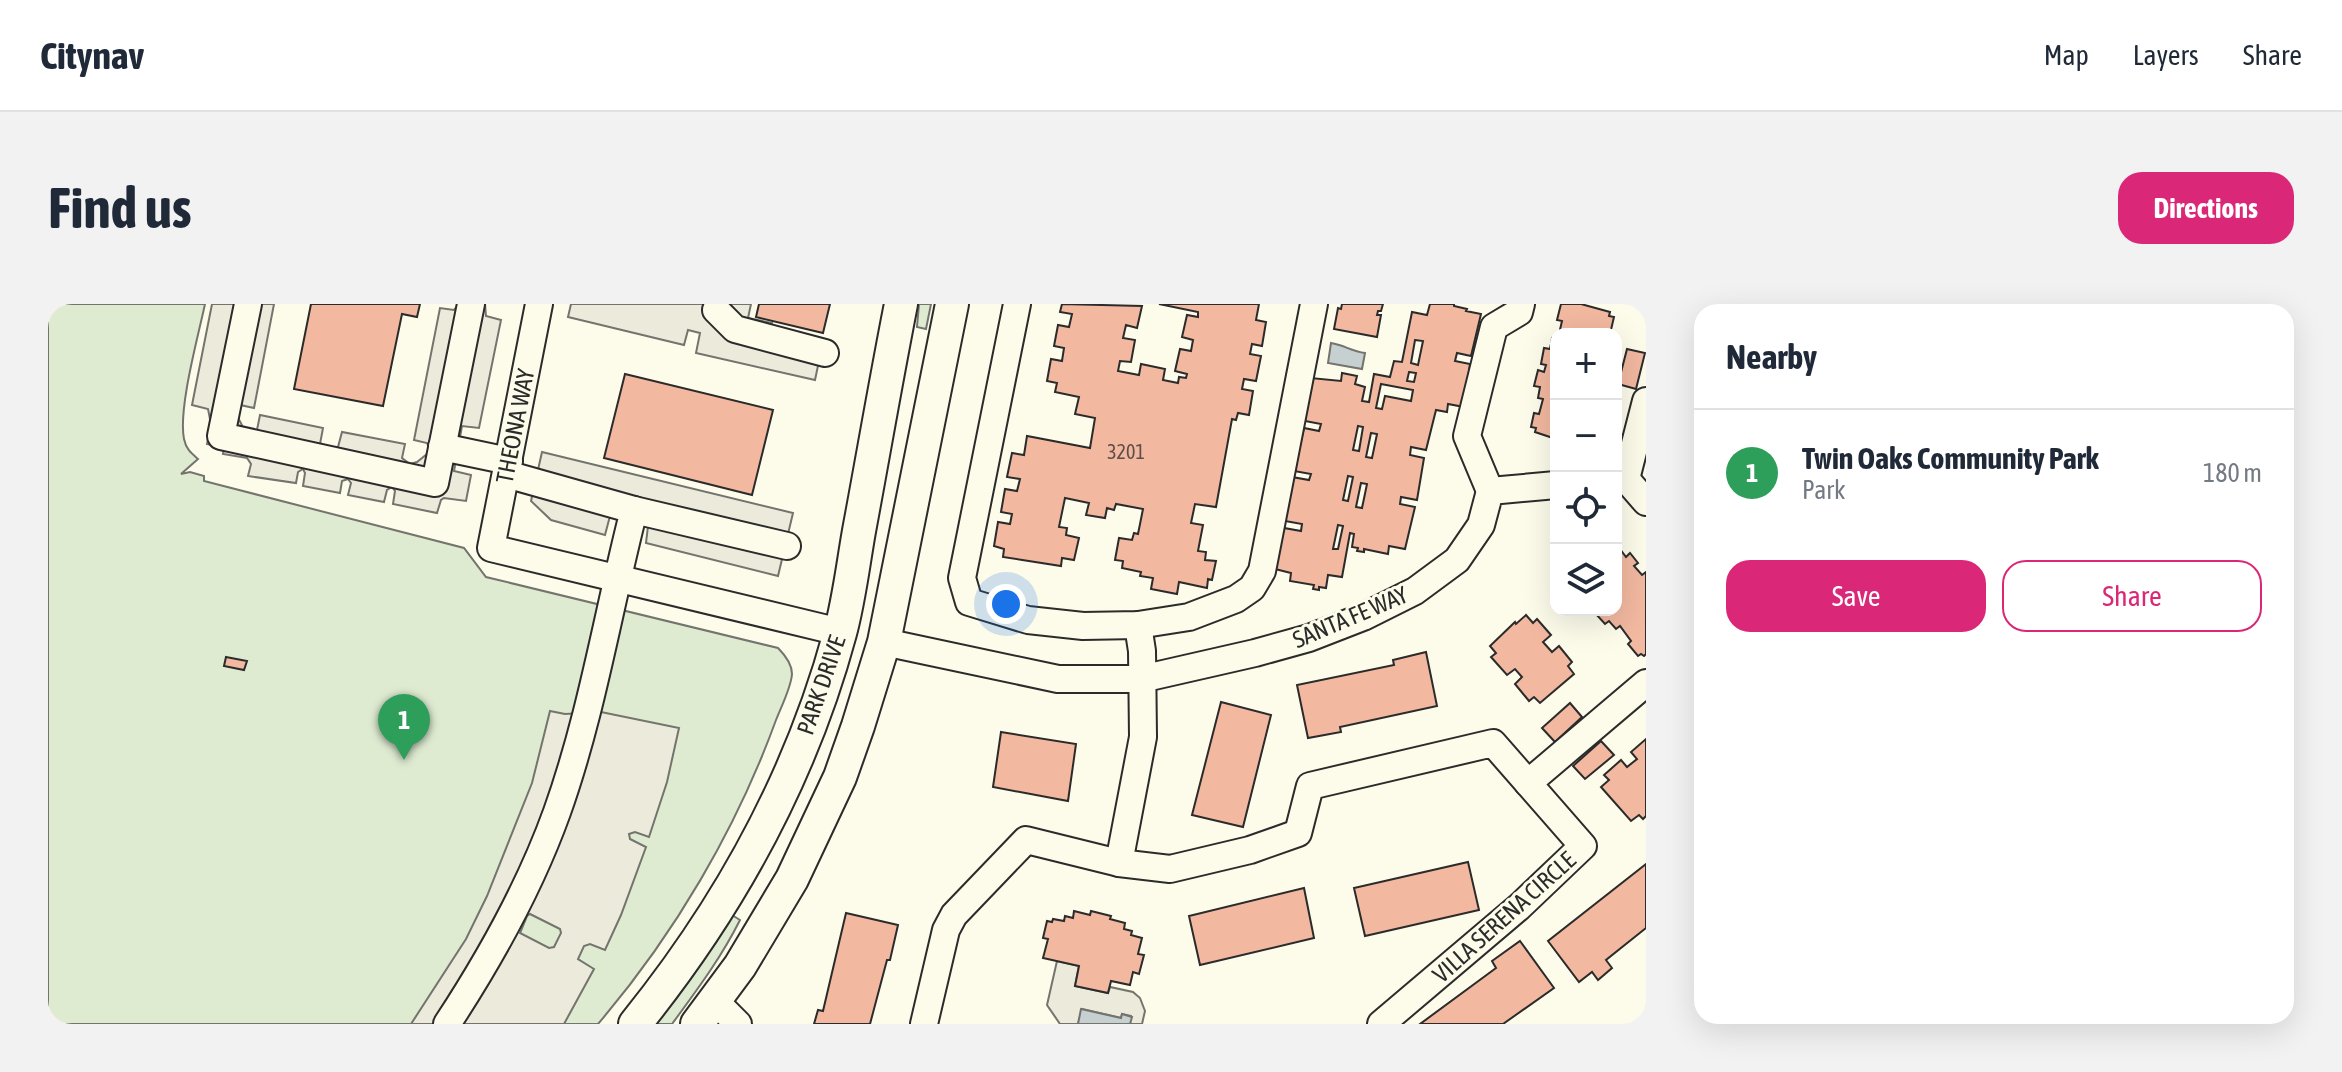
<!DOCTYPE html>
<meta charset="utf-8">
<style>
body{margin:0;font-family:"Asap Condensed",sans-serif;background:#f2f2f3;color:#1f2937}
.controls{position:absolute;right:24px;top:24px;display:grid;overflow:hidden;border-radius:16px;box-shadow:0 8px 32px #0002}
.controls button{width:72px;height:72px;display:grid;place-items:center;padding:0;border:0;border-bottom:2px solid #e0e1e3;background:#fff;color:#1f2937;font:40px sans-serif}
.you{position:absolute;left:958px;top:300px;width:28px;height:28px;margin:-20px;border:6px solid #fff;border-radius:50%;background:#1a73e8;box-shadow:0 0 0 12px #1a73e833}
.badge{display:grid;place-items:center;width:52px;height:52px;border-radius:50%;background:#db2777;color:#fff;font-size:26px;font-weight:700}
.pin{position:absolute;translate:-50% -66px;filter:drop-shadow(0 2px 4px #0008)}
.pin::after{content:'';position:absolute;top:42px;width:28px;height:24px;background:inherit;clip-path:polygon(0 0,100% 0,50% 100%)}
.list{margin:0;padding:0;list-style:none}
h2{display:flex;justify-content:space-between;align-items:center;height:104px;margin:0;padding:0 32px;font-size:34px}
h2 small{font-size:26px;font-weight:400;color:#747a83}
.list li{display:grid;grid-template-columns:52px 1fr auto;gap:24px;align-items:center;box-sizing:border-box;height:128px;padding:0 32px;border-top:2px solid #e0e1e3}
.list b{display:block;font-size:30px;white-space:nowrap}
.list p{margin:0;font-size:26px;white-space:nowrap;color:#747a83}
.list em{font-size:26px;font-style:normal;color:#747a83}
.actions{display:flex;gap:16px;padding:24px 32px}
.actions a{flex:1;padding:18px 0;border:2px solid #db2777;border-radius:24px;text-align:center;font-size:28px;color:#db2777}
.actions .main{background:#db2777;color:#fff}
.icon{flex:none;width:44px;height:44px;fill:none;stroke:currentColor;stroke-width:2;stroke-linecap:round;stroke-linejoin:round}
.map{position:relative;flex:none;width:1598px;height:720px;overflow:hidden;border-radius:24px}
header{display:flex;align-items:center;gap:48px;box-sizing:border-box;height:112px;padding:0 40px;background:#fff;border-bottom:2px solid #e0e1e3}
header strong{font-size:38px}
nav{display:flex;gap:44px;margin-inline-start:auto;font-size:28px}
.intro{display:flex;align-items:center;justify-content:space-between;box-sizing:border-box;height:192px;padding:0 48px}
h1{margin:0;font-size:56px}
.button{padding:20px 36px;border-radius:24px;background:#db2777;color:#fff;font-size:28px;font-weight:700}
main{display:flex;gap:48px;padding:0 48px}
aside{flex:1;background:#fff;border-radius:24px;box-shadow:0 8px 32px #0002}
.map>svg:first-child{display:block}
.green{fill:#deebd1;stroke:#74746e;stroke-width:2}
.parking{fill:#eceadb;stroke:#74746e;stroke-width:2;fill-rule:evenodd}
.water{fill:#c7d0d0;stroke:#74746e;stroke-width:2}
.building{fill:#f2b8a0;stroke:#2b2b2b;stroke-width:2;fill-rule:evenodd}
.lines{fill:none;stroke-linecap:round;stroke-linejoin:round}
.minor-casing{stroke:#2b2b2b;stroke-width:30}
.major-casing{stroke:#2b2b2b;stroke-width:36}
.minor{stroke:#fdfbea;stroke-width:26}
.major{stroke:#fdfbea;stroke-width:32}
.labels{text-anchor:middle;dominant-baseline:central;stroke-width:6;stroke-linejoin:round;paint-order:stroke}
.number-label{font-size:20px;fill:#5d4e48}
.street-label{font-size:24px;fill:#2b2b2b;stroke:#fdfbea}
</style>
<header>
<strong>Citynav</strong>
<nav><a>Map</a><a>Layers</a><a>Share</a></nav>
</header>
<div class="intro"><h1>Find us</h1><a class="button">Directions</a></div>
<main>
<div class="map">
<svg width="1598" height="720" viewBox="0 0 1598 720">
<rect width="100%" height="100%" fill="#fdfbea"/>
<g class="green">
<path d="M 0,0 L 157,0 C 150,33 130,105 136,135 C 138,145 143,149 150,155 L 133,170 L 142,168 L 156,172 L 156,177 L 416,244 L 438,273 L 730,344 C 737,351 744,360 744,370 C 743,384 733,403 728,416 C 688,526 626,631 550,720 L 0,720 Z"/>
<polygon points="871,0 883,0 878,25 869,23"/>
<path d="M 684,611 L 692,616 C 673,654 649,686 624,720 L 607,720 Z"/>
</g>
<g class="parking">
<polygon points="164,0 226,0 206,104 192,101 188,110 196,125 209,126 212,111 275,124 272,140 285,145 290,143 294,128 357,140 354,154 362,160 369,158 379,150 381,144 379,139 366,136 392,4 406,6 411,0 437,0 438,12 453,16 431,124 414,122 406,167 423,171 418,197 396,194 393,196 389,209 345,200 347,187 344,183 339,186 336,198 300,191 303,179 300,175 294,177 292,189 255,182 257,169 255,165 250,168 248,179 200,172 203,160 199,154 175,150 176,144 159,140 163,120 160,105 144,101"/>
<polygon points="523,0 703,0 700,14 724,19 723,24 775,38 767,76 648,49 652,29 640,26 636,41 520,13"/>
<polygon points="494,148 745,209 730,272 598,239 600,222 562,212 557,231 503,216 483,197"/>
<path d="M 502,407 L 517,410 L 553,408 L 631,424 L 619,478 L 601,533 L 587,528 L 581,530 L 582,535 L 598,543 L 573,611 L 557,646 L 542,640 L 536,642 L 530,655 L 546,665 L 516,720 L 363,720 L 418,635 L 439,592 L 484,479 ZM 482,610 L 512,625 L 513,629 L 506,643 L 501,644 L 472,629 L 479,612 Z"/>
<polygon points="1009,657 1031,662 1027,682 1060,689 1062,683 1085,688 1092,694 1097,707 1094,720 1082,720 1083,712 1074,710 1073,714 1034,705 1030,720 1012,720 999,701"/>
</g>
<g class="water">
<path d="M 1283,39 C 1296,41 1303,47 1317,49 L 1314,65 L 1280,59 Z"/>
<polygon points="1033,705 1073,714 1074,710 1084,713 1082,720 1030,720"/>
</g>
<g class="building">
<polygon points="263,0 372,0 369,13 354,10 335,102 246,85"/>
<polygon points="711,0 782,0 775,29 708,13"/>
<polygon points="1014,0 1094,2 1089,24 1078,21 1075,34 1087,36 1083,58 1072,57 1070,67 1091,71 1093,60 1117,65 1115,76 1130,79 1131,73 1138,74 1139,70 1127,67 1132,45 1143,47 1145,36 1134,33 1139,11 1150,13 1150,8 1111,0 1211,0 1208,16 1218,18 1214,42 1204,40 1202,50 1213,52 1208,77 1196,75 1194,85 1205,87 1201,111 1190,109 1188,116 1184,115 1168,203 1147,200 1143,219 1155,221 1150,247 1158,248 1157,256 1168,257 1164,276 1160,275 1159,284 1131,278 1129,290 1103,285 1105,274 1092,272 1093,268 1074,264 1075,257 1067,256 1071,234 1084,236 1086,229 1090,230 1095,205 1068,200 1066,206 1059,204 1057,214 1038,211 1041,199 1017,194 1011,223 1019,224 1018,231 1031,234 1026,256 1014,254 1013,262 955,253 956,245 946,242 950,218 962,220 964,210 953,208 957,185 969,187 972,175 959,173 964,149 976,151 979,132 1042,144 1047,114 1027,110 1031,93 1007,88 1009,79 999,77 1003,55 1014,57 1016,44 1006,42 1010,21 1021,23 1024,10 1012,8"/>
<polygon points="1294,0 1335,0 1333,7 1330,7 1329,11 1333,11 1329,33 1286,25 1290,4 1293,5"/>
<path d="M 1382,0 L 1406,0 L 1406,2 L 1419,5 L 1418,7 L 1433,10 L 1423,52 L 1409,49 L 1407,57 L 1422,60 L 1416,103 L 1400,100 L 1399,108 L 1388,106 L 1378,146 L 1363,143 L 1362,151 L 1376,154 L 1369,196 L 1353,193 L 1352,200 L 1367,203 L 1357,245 L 1341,242 L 1340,250 L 1316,245 L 1316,248 L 1309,247 L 1310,244 L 1304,243 L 1306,230 L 1302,229 L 1294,273 L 1280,271 L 1278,284 L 1271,283 L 1271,286 L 1265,285 L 1266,281 L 1242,277 L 1243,269 L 1227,265 L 1236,224 L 1253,227 L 1254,220 L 1237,217 L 1244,173 L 1261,176 L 1263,170 L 1246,167 L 1256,124 L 1271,127 L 1273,120 L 1257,117 L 1263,74 L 1293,77 L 1294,69 L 1309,72 L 1307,80 L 1317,83 L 1314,97 L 1321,98 L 1326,70 L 1342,73 L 1346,57 L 1354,58 L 1364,8 L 1379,11 ZM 1367,36 L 1375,37 L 1370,61 L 1363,59 ZM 1361,68 L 1368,69 L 1366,78 L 1359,77 ZM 1333,80 L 1365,86 L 1363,97 L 1337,92 L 1334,105 L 1328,104 ZM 1310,122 L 1315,123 L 1311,147 L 1305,146 ZM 1323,129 L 1329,130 L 1324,154 L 1318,153 ZM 1300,172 L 1305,173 L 1300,197 L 1295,196 ZM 1313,179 L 1319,180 L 1314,204 L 1308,203 ZM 1290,221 L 1295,222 L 1290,245 L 1285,245 Z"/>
<polygon points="1513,0 1533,0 1562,8 1561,12 1566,13 1562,30 1511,30 1514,17 1509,16"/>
<polygon points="1504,34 1508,35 1508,135 1487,128 1488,124 1483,123 1486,109 1491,110 1495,95 1490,94 1492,83 1486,82 1490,66 1496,68 1498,61 1493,60 1496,44 1502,45"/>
<polygon points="1579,45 1597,49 1588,85 1570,80"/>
<polygon points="577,70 725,106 704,191 556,154"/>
<polygon points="1572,245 1578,253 1582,249 1590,259 1586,262 1594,271 1598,268 1598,350 1596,352 1593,350 1590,352 1580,340 1583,337 1572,322 1568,325 1561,317 1557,320 1547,309 1550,306 1568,306 1568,249"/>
<polygon points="1478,311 1485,319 1489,315 1503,331 1495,338 1504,348 1511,342 1524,358 1520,362 1526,370 1492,399 1486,393 1481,397 1467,380 1474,373 1467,365 1459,371 1443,353 1448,349 1442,342 1467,318 1468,320"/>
<polygon points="1378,348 1389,402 1292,423 1293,428 1260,434 1249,381 1346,361 1345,356"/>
<polygon points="178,353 199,357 196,366 176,362"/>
<polygon points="1173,398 1223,411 1195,523 1144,511"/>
<polygon points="1522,399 1534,413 1507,438 1494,424"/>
<polygon points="953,428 1028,440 1020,497 945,483"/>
<polygon points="1598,435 1598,512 1595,515 1591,511 1583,517 1553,483 1561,476 1556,471 1573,456 1579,463 1589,455 1583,448"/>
<polygon points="1553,437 1566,451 1537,475 1525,462"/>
<polygon points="1420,558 1431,606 1317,632 1306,584"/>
<polygon points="1598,560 1598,624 1558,656 1564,664 1550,676 1544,668 1531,678 1500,637"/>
<polygon points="1256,584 1266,634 1152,661 1141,612"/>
<polygon points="1026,607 1042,611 1043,607 1063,612 1062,615 1077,619 1076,625 1084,627 1083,631 1094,634 1090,650 1096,651 1091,670 1085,668 1082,681 1063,677 1060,689 1027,682 1031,662 995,654 1000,635 995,634 999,617 1004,618 1005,615 1016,617 1017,612 1025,614"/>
<polygon points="798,609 850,621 842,656 839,656 822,720 766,720 770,706 775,707"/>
<polygon points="1472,637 1506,684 1455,720 1372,720 1448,664 1444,657"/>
</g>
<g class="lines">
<g class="minor-casing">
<g id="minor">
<polyline points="200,0 173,132 387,179 423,0"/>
<polyline points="491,0 443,244 792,328"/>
<polyline points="969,0 914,274 921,298 980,316 1035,322 1090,321 1141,313 1188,295 1204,284 1214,267 1266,0"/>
<polyline points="668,6 687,25 777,49"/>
<polyline points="394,143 461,157"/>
<polyline points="1578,175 1598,198"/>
<polyline points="1568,176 1578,175 1598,97"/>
<polyline points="1442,187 1419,132 1446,23 1471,8 1473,0"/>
<polyline points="586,206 739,242"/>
<polyline points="836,338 1010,375 1093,375 1207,349 1261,334 1315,313 1367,287 1409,256 1433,221 1442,187 1508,181"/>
<polyline points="1480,479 1598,379"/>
<polyline points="1071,559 1095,433 1094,347 1090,321"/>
<polyline points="666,696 690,720"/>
<path d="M 399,720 C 443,653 482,583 509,508 C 544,410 560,307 586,206 L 458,170"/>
<polyline points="876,720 898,626 906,611 978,536 1071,559 1122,565 1202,546 1250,529 1262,482 1445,439 1535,542 1471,603 1333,720"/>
</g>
</g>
<g class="major-casing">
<g id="major">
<path d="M 587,720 C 680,605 753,473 792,329 C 801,296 805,261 811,227 C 825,152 838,76 853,0"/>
<polyline points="649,720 692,662 744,575 792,473 810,422 836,338 904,0"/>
</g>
</g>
<use href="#minor" class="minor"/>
<use href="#major" class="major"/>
</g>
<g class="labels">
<g class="number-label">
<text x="1078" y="147">3201</text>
</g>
<g class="street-label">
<text transform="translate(467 122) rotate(-79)">THEONA WAY</text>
<text transform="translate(1302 313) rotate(-23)">SANTA FE WAY</text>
<text transform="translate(773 381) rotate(-71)">PARK DRIVE</text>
<text transform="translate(1456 613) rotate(-42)">VILLA SERENA CIRCLE</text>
</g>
</g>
</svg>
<div class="controls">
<button>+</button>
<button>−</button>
<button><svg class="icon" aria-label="locate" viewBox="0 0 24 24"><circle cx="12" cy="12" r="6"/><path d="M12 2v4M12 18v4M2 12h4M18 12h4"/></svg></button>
<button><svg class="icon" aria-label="layers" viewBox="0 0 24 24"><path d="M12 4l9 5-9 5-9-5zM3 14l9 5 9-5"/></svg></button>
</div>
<div class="you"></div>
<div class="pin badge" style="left:356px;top:456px;background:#2e9e5b">1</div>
</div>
<aside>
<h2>Nearby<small></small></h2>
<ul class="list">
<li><span class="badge" style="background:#2e9e5b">1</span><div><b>Twin Oaks Community Park</b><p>Park</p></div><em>180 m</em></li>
</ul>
<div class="actions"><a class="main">Save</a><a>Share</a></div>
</aside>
</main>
